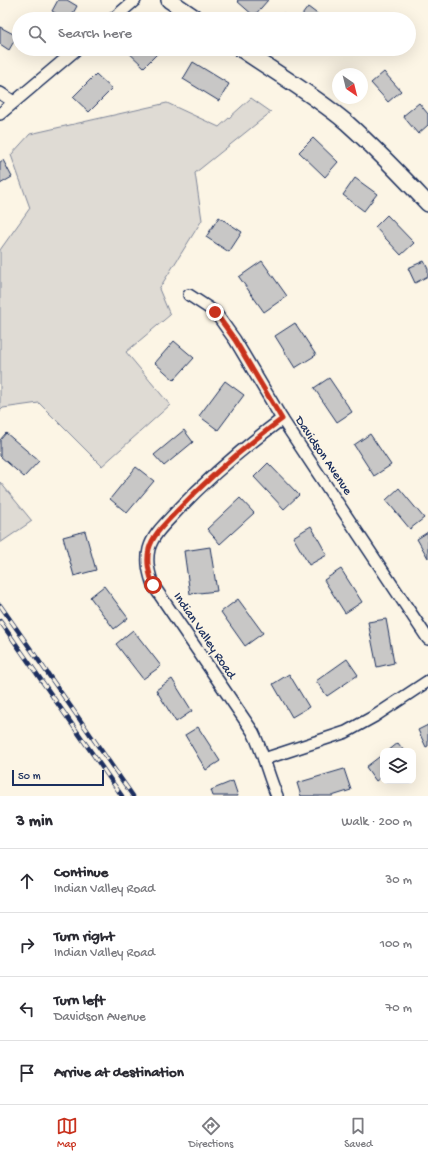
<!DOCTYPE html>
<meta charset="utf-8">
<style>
body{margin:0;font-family:"Gochi Hand",sans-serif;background:#f7f7f7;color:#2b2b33}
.controls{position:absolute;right:12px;bottom:12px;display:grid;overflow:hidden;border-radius:8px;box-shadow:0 4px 16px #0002}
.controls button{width:36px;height:36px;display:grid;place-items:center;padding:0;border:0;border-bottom:1px solid #e1e1e2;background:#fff;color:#2b2b33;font:20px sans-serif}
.compass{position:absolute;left:332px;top:68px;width:36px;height:36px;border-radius:50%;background:#fff;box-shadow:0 4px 16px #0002;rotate:145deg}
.scale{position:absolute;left:12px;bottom:10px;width:92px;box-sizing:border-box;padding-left:4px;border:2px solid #1b2f5e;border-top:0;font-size:11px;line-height:14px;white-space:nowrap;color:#1b2f5e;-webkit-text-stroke:3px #fcf5e5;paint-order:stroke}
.stop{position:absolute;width:12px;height:12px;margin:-9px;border:3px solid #c8321e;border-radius:50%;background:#fff}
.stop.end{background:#c8321e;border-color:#fff;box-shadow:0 1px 4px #0008}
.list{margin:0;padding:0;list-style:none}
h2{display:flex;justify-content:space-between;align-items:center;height:52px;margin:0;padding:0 16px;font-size:17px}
h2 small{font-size:13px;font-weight:400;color:#7c7c81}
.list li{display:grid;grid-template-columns:26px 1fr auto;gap:12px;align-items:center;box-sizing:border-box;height:64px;padding:0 16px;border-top:1px solid #e1e1e2}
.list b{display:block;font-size:15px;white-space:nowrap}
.list p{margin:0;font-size:13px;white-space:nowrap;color:#7c7c81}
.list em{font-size:13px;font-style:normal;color:#7c7c81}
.icon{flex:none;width:22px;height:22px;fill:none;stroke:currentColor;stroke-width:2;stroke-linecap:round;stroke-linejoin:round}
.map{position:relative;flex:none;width:428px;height:796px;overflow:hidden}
.search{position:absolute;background:#fff;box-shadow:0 4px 16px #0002;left:12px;right:12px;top:12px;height:44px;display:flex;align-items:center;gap:10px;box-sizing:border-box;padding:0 14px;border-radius:22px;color:#7c7c81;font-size:15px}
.sheet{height:308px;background:#fff}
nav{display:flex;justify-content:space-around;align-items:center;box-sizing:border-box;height:56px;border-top:1px solid #e1e1e2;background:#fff;font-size:11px;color:#7c7c81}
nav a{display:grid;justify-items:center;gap:2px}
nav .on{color:#c8321e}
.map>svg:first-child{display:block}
.green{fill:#dfdbd4;stroke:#7d8599}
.building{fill:#c8c7c6;stroke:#1b2f5e}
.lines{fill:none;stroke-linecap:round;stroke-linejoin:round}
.minor-casing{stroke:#1b2f5e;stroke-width:14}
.secondary-casing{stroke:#1b2f5e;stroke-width:18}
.minor{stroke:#fcf5e5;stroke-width:11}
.secondary{stroke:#fcf5e5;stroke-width:15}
.rail-casing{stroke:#1b2f5e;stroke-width:4.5}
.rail{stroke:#fcf5e5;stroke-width:3;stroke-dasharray:9;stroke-linecap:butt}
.route{stroke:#c8321e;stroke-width:5}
.labels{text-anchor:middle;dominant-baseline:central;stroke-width:3;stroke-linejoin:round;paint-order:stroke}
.street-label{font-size:13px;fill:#1b2f5e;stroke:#fcf5e5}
</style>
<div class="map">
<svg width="428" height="796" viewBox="0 0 428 796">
<rect width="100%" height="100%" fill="#fcf5e5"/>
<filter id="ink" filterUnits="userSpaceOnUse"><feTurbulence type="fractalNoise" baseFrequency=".025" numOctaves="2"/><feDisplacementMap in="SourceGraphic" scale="8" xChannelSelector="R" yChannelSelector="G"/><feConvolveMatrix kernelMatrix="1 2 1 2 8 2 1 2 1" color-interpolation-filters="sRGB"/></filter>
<g filter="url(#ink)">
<g class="green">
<polygon points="251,98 271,112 195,173 202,220 159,289 170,315 126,352 170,405 102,466 39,403 3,408 0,411 0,250 30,208 11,155 30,134 167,103 219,127"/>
<polygon points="0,482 32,521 0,543"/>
</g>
<g class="building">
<polygon points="58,0 67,0 77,6 70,19 65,19 52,11"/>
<polygon points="238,0 268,0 254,16 237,1"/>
<polygon points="308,7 324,19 299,19"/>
<polygon points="283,13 292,19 279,19"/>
<polygon points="0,27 17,36 9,50 0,44"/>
<polygon points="125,49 158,49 160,51 144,67"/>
<polygon points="193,62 229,84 219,101 183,79"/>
<polygon points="384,72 401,91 388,102 371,83"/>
<polygon points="96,74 112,89 89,112 73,97"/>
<polygon points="419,103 428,114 428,125 418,134 403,116"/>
<polygon points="313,138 338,162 325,177 299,152"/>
<polygon points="3,160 12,177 0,184 0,162"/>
<polygon points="355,178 377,194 364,211 343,195"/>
<polygon points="387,215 414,243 401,255 375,227"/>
<polygon points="219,217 242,232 229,252 206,237"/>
<polygon points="262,261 287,296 264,312 239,277"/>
<polygon points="424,261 428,269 428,276 415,283 408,268"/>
<polygon points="295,323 316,355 295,368 275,336"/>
<polygon points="174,341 194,358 174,380 155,363"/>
<polygon points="329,378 352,412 337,422 314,388"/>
<polygon points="225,381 244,395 218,430 199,416"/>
<polygon points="184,430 193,442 164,466 154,455"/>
<polygon points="6,433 39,461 24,477 0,456 0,440"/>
<polygon points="370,434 391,465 374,476 354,445"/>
<polygon points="268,463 299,495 284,509 254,477"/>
<polygon points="136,467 154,481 127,513 110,499"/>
<polygon points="399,488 424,518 410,529 386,500"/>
<polygon points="240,498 254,513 220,544 207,529"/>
<polygon points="311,526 327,555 309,565 293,537"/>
<polygon points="85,531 96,570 74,576 63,537"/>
<polygon points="428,532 428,558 417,539"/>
<polygon points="210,547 217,591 190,594 184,551"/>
<polygon points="341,569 362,602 345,613 324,580"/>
<polygon points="104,586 128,618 114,629 90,597"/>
<polygon points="238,599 263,633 245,646 221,612"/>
<polygon points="386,619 394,663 377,667 368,622"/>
<polygon points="133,630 161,666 143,679 116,644"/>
<polygon points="347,659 358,675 327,696 316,681"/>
<polygon points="289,674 309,707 292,717 273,684"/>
<polygon points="172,679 192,711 176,722 156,690"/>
<polygon points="428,725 428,746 426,747 418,730"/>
<polygon points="198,727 220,761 206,770 185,735"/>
<polygon points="398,743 404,751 388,751"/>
<polygon points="383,754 383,776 376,781 366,767"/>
<polygon points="344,769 351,790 332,796 301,796 297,783"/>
<polygon points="233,781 238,796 213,796 211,790"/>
</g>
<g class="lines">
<g class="minor-casing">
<g id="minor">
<polyline points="113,19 135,0"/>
<polyline points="0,93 14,102"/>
<polyline points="0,114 77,49"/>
<polyline points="189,295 215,312 235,340 282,419 428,639"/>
<polyline points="264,759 346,732 375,716 428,681"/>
<path d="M 277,796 C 268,775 263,752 253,732 L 153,585 C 149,573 146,562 149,549 C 153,534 166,523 176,512 C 209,477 244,447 282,419"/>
</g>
</g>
<g class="secondary-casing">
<g id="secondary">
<polyline points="169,0 197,19"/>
<path d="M 241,49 C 276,73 314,95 346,122 C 375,148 402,176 428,204"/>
</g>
</g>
<use href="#minor" class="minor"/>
<use href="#secondary" class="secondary"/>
<g class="rail-casing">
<g id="rail">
<polyline points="0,605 133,796"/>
<polyline points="0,621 122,796"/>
</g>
</g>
<use href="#rail" class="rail"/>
</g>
</g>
<g class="lines" filter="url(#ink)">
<path class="route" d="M 153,585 C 149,573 146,562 149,549 C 153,534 166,523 176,512 C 209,477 244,447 282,419 L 235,340 L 215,312"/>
</g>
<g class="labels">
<g class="street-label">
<text transform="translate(323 456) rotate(56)">Davidson Avenue</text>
<text transform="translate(204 636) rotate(56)">Indian Valley Road</text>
</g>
</g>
</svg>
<div class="controls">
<button><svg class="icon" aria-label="layers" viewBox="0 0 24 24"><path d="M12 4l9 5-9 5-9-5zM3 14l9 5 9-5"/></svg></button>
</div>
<svg class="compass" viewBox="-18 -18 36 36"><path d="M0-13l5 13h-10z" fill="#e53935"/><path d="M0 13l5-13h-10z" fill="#7c7c81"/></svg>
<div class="scale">50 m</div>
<div class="stop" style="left:153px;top:585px"></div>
<div class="stop end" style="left:215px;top:312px"></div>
<div class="search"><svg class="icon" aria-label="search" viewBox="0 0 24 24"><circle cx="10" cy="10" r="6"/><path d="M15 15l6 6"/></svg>Search here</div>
</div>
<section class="sheet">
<h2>3 min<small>Walk · 200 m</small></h2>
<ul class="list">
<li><svg class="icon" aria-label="ahead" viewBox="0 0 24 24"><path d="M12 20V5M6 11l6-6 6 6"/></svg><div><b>Continue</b><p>Indian Valley Road</p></div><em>30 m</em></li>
<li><svg class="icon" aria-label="right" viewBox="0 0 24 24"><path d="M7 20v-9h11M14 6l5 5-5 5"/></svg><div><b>Turn right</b><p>Indian Valley Road</p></div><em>100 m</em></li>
<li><svg class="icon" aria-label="left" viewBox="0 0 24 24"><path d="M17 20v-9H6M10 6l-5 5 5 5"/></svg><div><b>Turn left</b><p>Davidson Avenue</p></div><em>70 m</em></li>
<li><svg class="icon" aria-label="arrive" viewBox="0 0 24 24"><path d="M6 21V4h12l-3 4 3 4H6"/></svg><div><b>Arrive at destination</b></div></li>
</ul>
</section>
<nav>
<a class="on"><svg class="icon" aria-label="map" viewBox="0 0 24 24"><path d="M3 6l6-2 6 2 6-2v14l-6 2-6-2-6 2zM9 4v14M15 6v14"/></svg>Map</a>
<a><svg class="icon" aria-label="directions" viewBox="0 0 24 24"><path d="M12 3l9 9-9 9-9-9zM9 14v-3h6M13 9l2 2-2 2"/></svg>Directions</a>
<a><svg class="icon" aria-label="saved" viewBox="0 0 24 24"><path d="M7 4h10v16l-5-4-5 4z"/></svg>Saved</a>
</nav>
